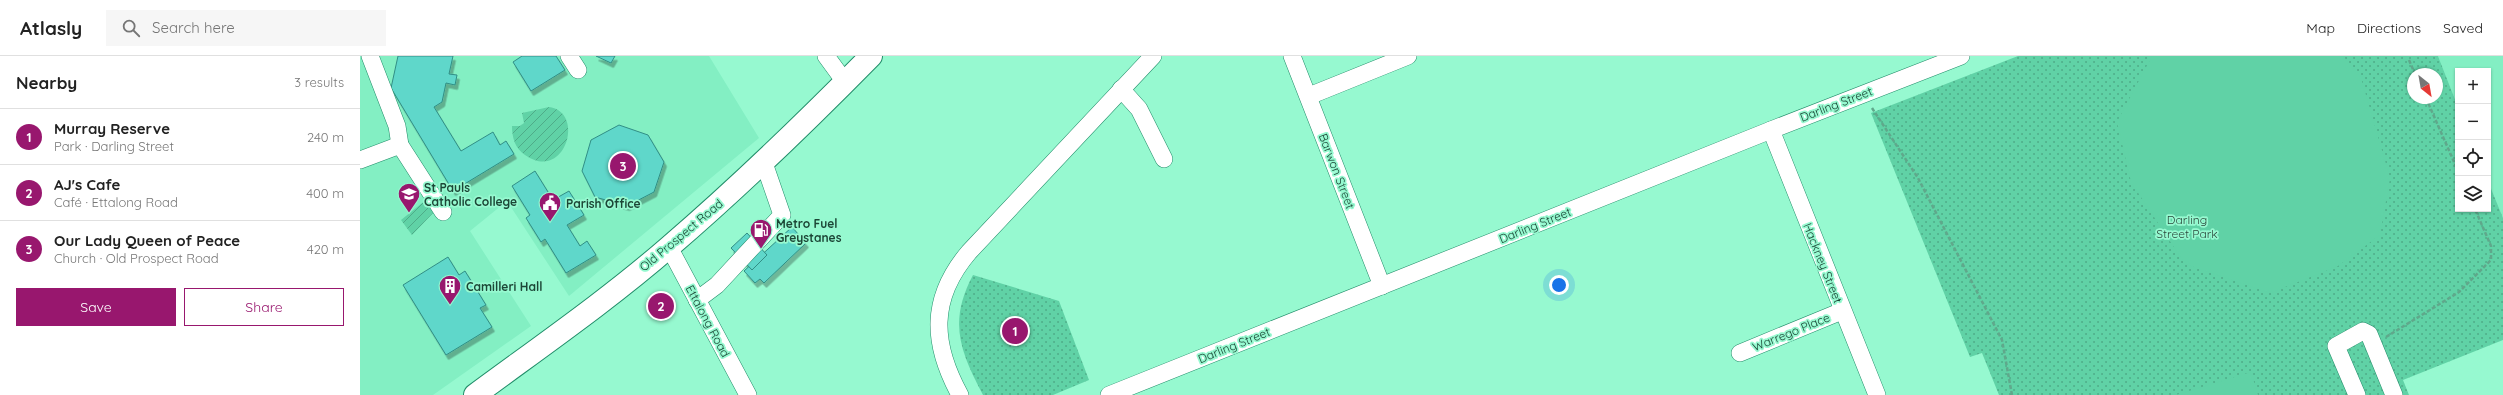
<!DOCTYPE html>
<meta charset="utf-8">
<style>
body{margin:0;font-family:Quicksand,sans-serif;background:#f6f6f6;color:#222}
.controls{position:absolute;right:12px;top:12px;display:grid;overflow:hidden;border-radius:0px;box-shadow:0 1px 3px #0004}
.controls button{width:36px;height:36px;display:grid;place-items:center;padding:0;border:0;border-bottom:1px solid #e0e0e0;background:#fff;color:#222;font:20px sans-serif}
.compass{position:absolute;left:2047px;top:12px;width:36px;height:36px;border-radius:50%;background:#fff;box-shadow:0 1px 3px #0004;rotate:149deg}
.you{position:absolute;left:1199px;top:229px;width:14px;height:14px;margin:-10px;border:3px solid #fff;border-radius:50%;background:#1a73e8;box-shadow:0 0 0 6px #1a73e833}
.badge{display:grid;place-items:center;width:26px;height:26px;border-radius:50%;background:#98176e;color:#fff;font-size:13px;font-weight:700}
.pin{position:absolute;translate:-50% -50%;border:2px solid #fff;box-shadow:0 1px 4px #0006}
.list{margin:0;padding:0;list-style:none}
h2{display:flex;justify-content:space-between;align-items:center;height:52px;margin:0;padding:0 16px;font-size:17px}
h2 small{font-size:13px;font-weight:400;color:#767676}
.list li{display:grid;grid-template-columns:26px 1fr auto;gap:12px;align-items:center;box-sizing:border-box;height:56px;padding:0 16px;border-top:1px solid #e0e0e0}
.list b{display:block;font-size:15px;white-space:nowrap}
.list p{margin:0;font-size:13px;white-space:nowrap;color:#767676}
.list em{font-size:13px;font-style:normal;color:#767676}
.actions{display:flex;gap:8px;padding:12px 16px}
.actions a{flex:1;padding:9px 0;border:1px solid #98176e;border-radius:0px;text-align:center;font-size:14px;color:#98176e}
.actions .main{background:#98176e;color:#fff}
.icon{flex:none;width:22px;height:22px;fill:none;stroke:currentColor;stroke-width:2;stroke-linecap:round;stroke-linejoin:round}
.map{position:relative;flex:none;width:2143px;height:339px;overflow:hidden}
header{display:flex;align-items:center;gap:24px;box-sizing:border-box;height:56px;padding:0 20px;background:#fff;border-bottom:1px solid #e0e0e0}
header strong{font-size:19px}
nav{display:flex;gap:22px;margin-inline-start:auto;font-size:14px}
.search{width:280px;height:36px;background:#f6f6f6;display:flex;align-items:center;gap:10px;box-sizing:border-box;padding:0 14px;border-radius:0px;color:#767676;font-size:15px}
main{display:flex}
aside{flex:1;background:#fff}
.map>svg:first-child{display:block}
.built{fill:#83efc3}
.grass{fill:url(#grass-dots);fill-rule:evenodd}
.garden{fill:url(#garden-furrows)}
.pitch{fill:#60d2a6}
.building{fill:#5ed7ca;stroke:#318e85;filter:url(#shadow)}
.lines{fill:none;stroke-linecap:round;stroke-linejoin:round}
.minor-casing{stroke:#218d69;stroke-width:18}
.major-casing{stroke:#218d69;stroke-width:24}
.path{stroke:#5fa88b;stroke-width:2.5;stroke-dasharray:4 2;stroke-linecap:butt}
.minor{stroke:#fff;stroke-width:17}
.major{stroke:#fff;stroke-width:22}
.labels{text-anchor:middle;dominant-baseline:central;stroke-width:3.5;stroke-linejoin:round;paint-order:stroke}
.street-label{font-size:12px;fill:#1c4636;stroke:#96f9d0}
.poi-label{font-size:12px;font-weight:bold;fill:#1c4636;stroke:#96f9d0;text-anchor:start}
.park-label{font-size:12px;fill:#2b473b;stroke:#96f9d0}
</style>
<header>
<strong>Atlasly</strong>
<div class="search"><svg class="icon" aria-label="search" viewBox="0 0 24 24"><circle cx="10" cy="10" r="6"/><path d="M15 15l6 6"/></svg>Search here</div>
<nav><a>Map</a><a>Directions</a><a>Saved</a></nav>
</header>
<main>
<aside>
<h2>Nearby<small>3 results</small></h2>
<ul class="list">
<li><span class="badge">1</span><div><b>Murray Reserve</b><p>Park · Darling Street</p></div><em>240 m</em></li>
<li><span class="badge">2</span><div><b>AJ's Cafe</b><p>Café · Ettalong Road</p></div><em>400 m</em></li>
<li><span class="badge">3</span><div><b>Our Lady Queen of Peace</b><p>Church · Old Prospect Road</p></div><em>420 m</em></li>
</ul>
<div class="actions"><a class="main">Save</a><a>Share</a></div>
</aside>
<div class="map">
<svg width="2143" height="339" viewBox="0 0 2143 339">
<defs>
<pattern id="grass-dots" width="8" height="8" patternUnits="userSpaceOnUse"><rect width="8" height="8" fill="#60d2a6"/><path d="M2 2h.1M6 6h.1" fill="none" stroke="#4eac88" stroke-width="1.8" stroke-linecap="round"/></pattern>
<pattern id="garden-furrows" width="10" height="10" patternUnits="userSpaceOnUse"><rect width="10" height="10" fill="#60d2a6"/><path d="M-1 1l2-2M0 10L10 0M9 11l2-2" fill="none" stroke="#4eac88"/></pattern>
<filter id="shadow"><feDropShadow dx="2.5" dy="4.5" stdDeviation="0" flood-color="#0004"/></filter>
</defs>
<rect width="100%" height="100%" fill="#96f9d0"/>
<g class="built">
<polygon points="0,0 349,0 399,82 209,240 147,145 110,175 171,270 73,339 0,339"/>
<polygon points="2078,0 2143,0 2143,162 2128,125 2128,15 2098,15 2098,51"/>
</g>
<g class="grass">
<path d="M 1658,0 L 2078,0 L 2098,51 L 2098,153 L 2128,153 L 2128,125 L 2143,162 L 2143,284 L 2043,324 L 2049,339 L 1639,339 L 1622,297 L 1610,301 L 1511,57 ZM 2053,18 L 2077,18 L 2077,42 L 2053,42 Z"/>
<path d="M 613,219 L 699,245 L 729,324 L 693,339 L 623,339 C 600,295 588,266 613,219 Z"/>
</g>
<g class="garden">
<path d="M 189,51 C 226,56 205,127 165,99 C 155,92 152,82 152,70 L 160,70 L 164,67 L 162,57 Z"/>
<polygon points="67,143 75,155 52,179 41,164"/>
</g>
<g class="pitch">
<polygon points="1792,0 1983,0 2001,22 2030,122 2020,179 1978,210 1910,237 1825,208 1771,126 1757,66"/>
<polygon points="1891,316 1898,339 1816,339"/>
</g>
<g class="building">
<polygon points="38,0 93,0 89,18 97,19 95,29 86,27 82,46 74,51 101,95 133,76 140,89 146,85 154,98 93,135 31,32"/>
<polygon points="162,0 196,0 205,14 171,35 153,6"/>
<polygon points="236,0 255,0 251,7"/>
<polygon points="259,69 288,79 304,106 294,136 267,150 235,141 222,115 231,84"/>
<polygon points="175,115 193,144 209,135 224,159 207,169 220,190 227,185 236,199 206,217 185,183 181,186 166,162 170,159 152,130"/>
<polygon points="432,171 446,187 404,227 400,223 395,227 384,215"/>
<polygon points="387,177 407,199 392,214 371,192"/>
<polygon points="88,201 99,219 105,215 126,249 120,252 132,271 86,299 43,229"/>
</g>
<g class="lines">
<g class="minor-casing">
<g id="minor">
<polyline points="10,0 37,70 40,89 83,156"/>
<polyline points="209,0 218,14"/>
<polyline points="466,0 485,26"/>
<polyline points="932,0 1022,230"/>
<polyline points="761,33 779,53 804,103"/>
<polyline points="949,40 1048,0"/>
<polyline points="1411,74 1517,339"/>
<polyline points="0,104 40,89"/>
<polyline points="309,191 388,339"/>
<polyline points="337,244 357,229 422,159 404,107"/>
<polyline points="1380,297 1482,255"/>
<path d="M 600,339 C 572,288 569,243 609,196 L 793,0"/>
<polyline points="749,339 1411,74 1601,0"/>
<polyline points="1997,339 1976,290 2003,275 2009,278 2034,339"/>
</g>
</g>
<g class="major-casing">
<path id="major" d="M 115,339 C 180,291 248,244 309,191 C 380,130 446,66 511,0"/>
</g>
<g class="path">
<polyline points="2049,4 2055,18"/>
<polyline points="2066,42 2098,115"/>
<polyline points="1512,52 1558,122 1642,284 1652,339"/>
<polyline points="2026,281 2099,236 2131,204 2131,190 2115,153"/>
</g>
<use href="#minor" class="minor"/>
<use href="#major" class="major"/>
</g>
<defs>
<g id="school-pin" transform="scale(1.15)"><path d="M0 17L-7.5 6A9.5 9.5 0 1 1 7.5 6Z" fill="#98176e" stroke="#96f9d0"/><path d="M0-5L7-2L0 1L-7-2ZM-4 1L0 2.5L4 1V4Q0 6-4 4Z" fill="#fff"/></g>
<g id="civic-pin" transform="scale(1.15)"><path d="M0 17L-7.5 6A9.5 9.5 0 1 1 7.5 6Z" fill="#98176e" stroke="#96f9d0"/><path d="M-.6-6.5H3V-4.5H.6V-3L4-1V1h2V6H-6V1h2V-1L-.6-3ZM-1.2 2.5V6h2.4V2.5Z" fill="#fff"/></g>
<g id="fuel-pin" transform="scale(1.15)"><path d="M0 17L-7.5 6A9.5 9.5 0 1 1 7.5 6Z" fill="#98176e" stroke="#96f9d0"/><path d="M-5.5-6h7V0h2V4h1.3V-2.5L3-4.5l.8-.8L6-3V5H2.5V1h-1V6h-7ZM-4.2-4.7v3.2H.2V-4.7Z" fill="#fff"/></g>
<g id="building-pin" transform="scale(1.15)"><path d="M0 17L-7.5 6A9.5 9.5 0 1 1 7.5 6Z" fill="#98176e" stroke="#96f9d0"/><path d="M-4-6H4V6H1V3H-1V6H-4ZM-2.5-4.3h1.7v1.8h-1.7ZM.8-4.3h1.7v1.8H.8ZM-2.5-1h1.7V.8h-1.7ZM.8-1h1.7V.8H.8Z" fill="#fff"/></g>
</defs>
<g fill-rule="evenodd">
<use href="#school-pin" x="49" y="138"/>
<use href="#civic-pin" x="190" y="147"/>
<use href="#fuel-pin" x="401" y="174"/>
<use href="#building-pin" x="90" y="230"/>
</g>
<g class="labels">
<g class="street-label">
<text transform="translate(1476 48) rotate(-21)">Darling Street</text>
<text transform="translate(977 115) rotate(69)">Barwon Street</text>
<text transform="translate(1175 169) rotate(-22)">Darling Street</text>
<text transform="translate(321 179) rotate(-40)">Old Prospect Road</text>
<text transform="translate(1463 207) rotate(68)">Hackney Street</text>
<text transform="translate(348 265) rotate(62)">Ettalong Road</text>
<text transform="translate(1431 276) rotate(-22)">Warrego Place</text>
<text transform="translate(874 289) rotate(-22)">Darling Street</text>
</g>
<g class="poi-label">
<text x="64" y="131">St Pauls<tspan x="64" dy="14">Catholic College</tspan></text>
<text x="206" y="147">Parish Office</text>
<text x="416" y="167">Metro Fuel<tspan x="416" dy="14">Greystanes</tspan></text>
<text x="106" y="230">Camilleri Hall</text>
</g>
<g class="park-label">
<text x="1827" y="163">Darling<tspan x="1827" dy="14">Street Park</tspan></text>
</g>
</g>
</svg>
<div class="controls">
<button>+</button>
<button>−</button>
<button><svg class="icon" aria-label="locate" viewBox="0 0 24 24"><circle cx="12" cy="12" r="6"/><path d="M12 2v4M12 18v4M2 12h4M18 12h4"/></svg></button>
<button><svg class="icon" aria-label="layers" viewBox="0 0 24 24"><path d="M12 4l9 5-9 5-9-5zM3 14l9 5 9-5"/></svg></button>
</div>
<svg class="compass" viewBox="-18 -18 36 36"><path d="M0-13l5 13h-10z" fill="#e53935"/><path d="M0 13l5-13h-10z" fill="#767676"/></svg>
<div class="you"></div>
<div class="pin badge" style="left:655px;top:275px">1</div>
<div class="pin badge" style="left:301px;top:250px">2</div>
<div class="pin badge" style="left:263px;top:110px">3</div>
</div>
</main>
